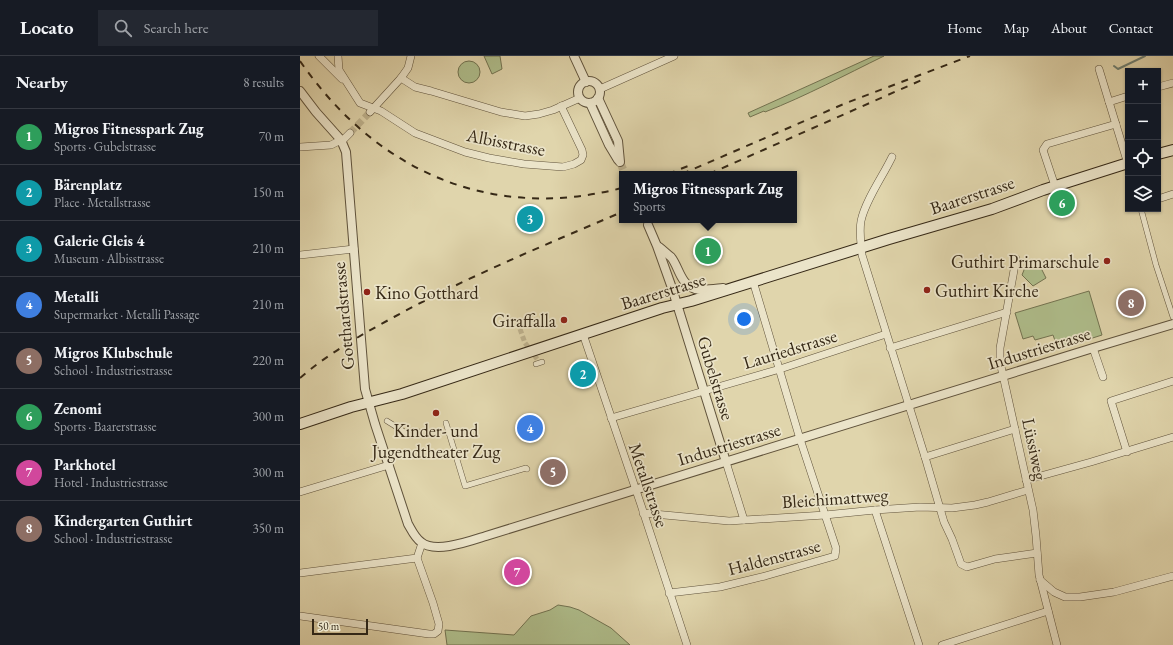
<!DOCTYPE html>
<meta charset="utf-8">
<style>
body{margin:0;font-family:"EB Garamond",serif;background:#242831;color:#f1f3f6}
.controls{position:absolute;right:12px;top:12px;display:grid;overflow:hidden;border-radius:0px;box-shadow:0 1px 3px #0004}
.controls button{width:36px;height:36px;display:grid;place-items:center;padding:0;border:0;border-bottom:1px solid #363941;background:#171b24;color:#f1f3f6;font:20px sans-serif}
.scale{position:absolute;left:12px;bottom:10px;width:56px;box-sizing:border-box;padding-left:4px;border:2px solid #352816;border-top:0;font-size:11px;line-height:14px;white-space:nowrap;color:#352816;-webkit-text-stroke:3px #ebe4c9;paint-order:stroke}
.you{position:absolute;left:444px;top:263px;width:14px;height:14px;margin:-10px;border:3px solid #fff;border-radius:50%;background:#1a73e8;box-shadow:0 0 0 6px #1a73e833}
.badge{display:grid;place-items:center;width:26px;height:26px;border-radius:50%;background:#c59692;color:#fff;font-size:13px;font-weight:700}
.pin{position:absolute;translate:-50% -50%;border:2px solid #fff;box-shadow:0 1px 4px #0006}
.popup{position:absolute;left:319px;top:115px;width:178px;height:52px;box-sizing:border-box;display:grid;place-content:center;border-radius:0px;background:#171b24;filter:drop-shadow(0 1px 3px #0005);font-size:13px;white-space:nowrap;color:#9ea1a6}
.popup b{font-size:15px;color:#f1f3f6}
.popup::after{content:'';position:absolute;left:50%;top:100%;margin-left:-8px;border:8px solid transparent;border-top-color:#171b24}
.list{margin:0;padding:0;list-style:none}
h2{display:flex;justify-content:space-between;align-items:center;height:52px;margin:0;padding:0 16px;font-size:17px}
h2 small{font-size:13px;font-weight:400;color:#9ea1a6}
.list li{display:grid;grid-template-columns:26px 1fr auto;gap:12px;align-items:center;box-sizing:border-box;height:56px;padding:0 16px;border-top:1px solid #363941}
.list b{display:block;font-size:15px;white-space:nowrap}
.list p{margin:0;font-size:13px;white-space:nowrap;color:#9ea1a6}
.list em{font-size:13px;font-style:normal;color:#9ea1a6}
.icon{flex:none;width:22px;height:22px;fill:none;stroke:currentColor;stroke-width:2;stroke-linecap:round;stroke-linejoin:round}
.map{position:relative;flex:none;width:873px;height:589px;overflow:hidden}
header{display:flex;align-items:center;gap:24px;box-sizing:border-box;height:56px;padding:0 20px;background:#171b24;border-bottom:1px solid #363941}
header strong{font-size:19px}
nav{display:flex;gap:22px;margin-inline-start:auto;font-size:14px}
.search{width:280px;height:36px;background:#242831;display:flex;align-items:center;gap:10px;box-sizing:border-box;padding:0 14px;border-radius:0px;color:#9ea1a6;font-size:15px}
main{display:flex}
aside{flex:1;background:#171b24}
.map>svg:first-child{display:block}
.green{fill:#afbe8c;stroke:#727351}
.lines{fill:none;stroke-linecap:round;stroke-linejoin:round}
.stream{stroke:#6e7e70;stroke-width:2}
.pedestrian-tunnel{stroke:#beb28e;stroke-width:5;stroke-dasharray:5 2.5;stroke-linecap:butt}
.minor-tunnel{stroke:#beb28e;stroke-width:7;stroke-dasharray:7 3.5;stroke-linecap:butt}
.tertiary-tunnel{stroke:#beb28e;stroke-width:8;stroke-dasharray:8 4;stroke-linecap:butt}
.pedestrian-casing{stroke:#60533c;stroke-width:6}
.minor-casing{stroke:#60533c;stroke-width:8}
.tertiary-casing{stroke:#60533c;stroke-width:10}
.secondary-casing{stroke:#352816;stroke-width:12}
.pedestrian{stroke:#ebe4c9;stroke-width:5}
.minor{stroke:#ebe4c9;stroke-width:7}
.tertiary{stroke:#ebe4c9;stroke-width:8}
.secondary{stroke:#ebe4c9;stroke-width:10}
.rail{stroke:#352816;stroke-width:2;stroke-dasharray:7 7;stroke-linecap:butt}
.poi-dot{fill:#8f2418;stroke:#ebe4c9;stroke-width:1.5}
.labels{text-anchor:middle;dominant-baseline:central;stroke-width:3.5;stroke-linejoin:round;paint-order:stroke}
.street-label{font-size:18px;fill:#352816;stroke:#ebe4c9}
.poi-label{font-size:18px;fill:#352816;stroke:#ebe4c9;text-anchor:end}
</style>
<header>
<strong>Locato</strong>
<div class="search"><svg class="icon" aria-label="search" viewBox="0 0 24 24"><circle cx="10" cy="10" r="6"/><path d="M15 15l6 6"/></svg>Search here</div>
<nav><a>Home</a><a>Map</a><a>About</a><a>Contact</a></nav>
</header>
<main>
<aside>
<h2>Nearby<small>8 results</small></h2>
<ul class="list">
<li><span class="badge" style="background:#2e9e5b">1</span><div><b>Migros Fitnesspark Zug</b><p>Sports · Gubelstrasse</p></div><em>70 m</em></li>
<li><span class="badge" style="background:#0f9aa8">2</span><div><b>Bärenplatz</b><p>Place · Metallstrasse</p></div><em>150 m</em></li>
<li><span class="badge" style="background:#0f9aa8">3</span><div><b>Galerie Gleis 4</b><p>Museum · Albisstrasse</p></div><em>210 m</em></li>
<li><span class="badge" style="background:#3f7fe0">4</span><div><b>Metalli</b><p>Supermarket · Metalli Passage</p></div><em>210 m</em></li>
<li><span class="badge" style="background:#8d6e63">5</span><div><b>Migros Klubschule</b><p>School · Industriestrasse</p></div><em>220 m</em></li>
<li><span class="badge" style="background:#2e9e5b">6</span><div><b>Zenomi</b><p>Sports · Baarerstrasse</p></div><em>300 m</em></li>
<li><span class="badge" style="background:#d1479c">7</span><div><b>Parkhotel</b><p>Hotel · Industriestrasse</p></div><em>300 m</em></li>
<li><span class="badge" style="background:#8d6e63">8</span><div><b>Kindergarten Guthirt</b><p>School · Industriestrasse</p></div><em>350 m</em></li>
</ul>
</aside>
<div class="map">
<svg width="873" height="589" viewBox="0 0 873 589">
<rect width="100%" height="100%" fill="#e0d5ac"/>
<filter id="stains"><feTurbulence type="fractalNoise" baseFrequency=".005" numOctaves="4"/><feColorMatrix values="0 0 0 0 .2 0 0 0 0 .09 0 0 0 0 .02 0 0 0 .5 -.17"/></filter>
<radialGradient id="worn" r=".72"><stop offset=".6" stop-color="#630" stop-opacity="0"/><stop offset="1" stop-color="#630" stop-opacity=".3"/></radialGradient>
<g class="green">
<polygon points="184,0 200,0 202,13 192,18"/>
<path d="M 574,0 L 584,0 C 545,19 506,40 465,56 L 464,55 L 450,61 L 448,57 Z"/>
<circle cx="169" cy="16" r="11"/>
<polygon points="735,207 741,212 746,222 733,230 722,219 726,209"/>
<polygon points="789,235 802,279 758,293 753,279 735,284 733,280 723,283 715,257"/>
<polygon points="258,549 270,551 279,554 311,572 330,589 147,589 145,574 214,579 231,560 250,554"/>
</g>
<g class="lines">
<polyline class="stream" points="814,10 818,13 845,0"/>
<polyline class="pedestrian-tunnel" points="220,273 225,287 240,307"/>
<polyline class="minor-tunnel" points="50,77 70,56"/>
<polyline class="tertiary-tunnel" points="320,106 325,118"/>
<g class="pedestrian-casing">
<g id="pedestrian">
<polyline points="841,153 856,209 873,261"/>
<polyline points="236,308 242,306"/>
<polyline points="87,365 111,380 119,376"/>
<polyline points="146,367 165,430 226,412 227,413"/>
</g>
</g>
<g class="minor-casing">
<g id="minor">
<polyline points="19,0 42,23"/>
<polyline points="38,0 39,14 60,47 81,55 115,77 165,96 189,102 224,108 263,111 274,108 281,104 283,99 282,94 261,50"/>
<polyline points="799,13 828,108"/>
<polyline points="101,22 115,31 131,35 201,56 225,60 239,58 253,54 280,42"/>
<polyline points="858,31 873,27"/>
<polyline points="300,33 374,0"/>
<polyline points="809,46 828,40"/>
<polyline points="70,56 101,22 108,12 111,0"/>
<polyline points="42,85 50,77"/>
<polyline points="0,91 31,89 41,84"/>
<path d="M 592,101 C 583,120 565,145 561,165 C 559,176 561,188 562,199 L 625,401 L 644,466 L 652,483 L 661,508 L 667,511 L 695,503 L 737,497"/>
<polyline points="755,130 743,94 747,88 816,68"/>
<polyline points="858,143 873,138"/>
<polyline points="0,199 54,193"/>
<polyline points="716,203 700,292 700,306 733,454 736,480 739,519 757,589"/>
<polyline points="283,278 341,449 387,589"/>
<polyline points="590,292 707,256"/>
<polyline points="793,292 803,321"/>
<polyline points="311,362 480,313 586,278"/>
<polyline points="827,396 811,345 873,325"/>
<polyline points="625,401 715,373"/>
<polyline points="426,406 444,464"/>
<polyline points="726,424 791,406 873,381"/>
<polyline points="0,436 89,409"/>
<polyline points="575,454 619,589"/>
<polyline points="343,457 429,465 525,459 575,454 620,451 652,452 675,449 688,446 728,434"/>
<polyline points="0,517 117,502 122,487"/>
<polyline points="740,524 754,536 765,541 780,541 814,536 873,520"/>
<polyline points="369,537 420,531 465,520 535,500 536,492 500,383 453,225"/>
<polyline points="0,560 129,578 134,578 138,575 139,568 133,547 117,502"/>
<polyline points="642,589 748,555"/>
</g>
</g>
<g class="tertiary-casing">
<g id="tertiary">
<polyline points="274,0 286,26"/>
<circle cx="289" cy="36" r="11"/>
<path d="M 0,35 L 16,56 L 41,84 L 46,96 L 65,333 L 75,368 L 108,468 C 112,475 115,482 121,486 C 135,498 170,485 186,480 L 793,292 L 873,268"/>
<polyline points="298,42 318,85 320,106"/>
<polyline points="290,47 309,89 318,104"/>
<polyline points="348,169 357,190 372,232 426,406"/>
<path d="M 359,191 C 363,194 367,198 371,201 C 379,211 380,228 395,233 C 403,235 414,233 423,232"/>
</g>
</g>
<g class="secondary-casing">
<g id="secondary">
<polyline points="858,98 873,94"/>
<polyline points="0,368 51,351 102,338 362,252 391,245 589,183 692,153 743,134 828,107"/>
</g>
</g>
<use href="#pedestrian" class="pedestrian"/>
<use href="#minor" class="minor"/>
<use href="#tertiary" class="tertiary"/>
<use href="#secondary" class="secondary"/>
<g class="rail">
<path d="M 0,5 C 76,115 190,166 322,132"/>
<polyline points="368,118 388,110"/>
<polyline points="382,118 546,47 670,0"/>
<polyline points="409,118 624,23"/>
<path d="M 0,322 C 29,297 61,279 94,261 C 167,221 245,189 322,156"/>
</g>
</g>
<g class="poi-dot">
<circle cx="807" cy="205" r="4"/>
<circle cx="627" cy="234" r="4"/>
<circle cx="67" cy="236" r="4"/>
<circle cx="264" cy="264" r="4"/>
<circle cx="136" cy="357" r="4"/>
</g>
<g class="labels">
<g class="street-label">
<text transform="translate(206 86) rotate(11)">Albisstrasse</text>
<text transform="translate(672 139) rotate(-18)">Baarerstrasse</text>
<text transform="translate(363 235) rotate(-17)">Baarerstrasse</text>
<text transform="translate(43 260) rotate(-95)">Gotthardstrasse</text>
<text transform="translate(739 292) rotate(-17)">Industriestrasse</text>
<text transform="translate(490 293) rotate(-17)">Lauriedstrasse</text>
<text transform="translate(416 322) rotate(73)">Gubelstrasse</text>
<text transform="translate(429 388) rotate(-17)">Industriestrasse</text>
<text transform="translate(735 393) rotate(78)">Lüssiweg</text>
<text transform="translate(349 429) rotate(71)">Metallstrasse</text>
<text transform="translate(535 442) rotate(-4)">Bleichimattweg</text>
<text transform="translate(474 501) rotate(-15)">Haldenstrasse</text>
</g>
<g class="poi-label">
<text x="799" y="205">Guthirt Primarschule</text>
<text x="635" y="234" text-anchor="start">Guthirt Kirche</text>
<text x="75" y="236" text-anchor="start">Kino Gotthard</text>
<text x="256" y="264">Giraffalla</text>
<text x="136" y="374" text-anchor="middle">Kinder- und<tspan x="136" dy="21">Jugendtheater Zug</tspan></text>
</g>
</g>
<rect width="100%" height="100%" filter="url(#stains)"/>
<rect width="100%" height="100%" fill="url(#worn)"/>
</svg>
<div class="controls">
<button>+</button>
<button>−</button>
<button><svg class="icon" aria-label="locate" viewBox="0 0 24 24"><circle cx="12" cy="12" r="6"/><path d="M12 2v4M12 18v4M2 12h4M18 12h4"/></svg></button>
<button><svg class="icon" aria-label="layers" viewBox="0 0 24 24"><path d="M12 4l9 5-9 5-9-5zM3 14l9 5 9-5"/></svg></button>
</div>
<div class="scale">50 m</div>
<div class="you"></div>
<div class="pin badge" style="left:408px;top:195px;background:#2e9e5b">1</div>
<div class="popup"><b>Migros Fitnesspark Zug</b>Sports</div>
<div class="pin badge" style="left:283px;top:318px;background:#0f9aa8">2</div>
<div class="pin badge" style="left:230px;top:163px;background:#0f9aa8">3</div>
<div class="pin badge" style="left:230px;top:372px;background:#3f7fe0">4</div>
<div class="pin badge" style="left:253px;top:416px;background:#8d6e63">5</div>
<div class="pin badge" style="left:762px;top:147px;background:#2e9e5b">6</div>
<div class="pin badge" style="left:217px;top:516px;background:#d1479c">7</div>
<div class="pin badge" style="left:831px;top:247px;background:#8d6e63">8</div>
</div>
</main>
